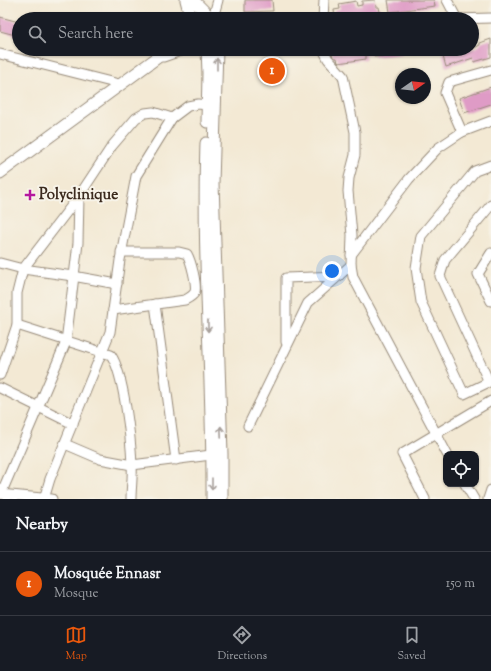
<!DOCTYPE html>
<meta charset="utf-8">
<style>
body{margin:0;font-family:"Sorts Mill Goudy",serif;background:#20242c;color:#f1f3f6}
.controls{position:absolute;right:12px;bottom:12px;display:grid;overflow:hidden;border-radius:8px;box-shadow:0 1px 3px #0004}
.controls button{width:36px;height:36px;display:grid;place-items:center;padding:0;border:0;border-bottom:1px solid #363941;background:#171b24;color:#f1f3f6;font:20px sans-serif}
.compass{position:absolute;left:395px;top:68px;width:36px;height:36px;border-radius:50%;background:#171b24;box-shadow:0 1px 3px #0004;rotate:76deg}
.you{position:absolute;left:332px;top:271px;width:14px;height:14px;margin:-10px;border:3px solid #fff;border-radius:50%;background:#1a73e8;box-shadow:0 0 0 6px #1a73e833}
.badge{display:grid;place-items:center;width:26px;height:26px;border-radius:50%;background:#ea580c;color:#fff;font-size:13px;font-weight:700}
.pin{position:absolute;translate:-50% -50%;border:2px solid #fff;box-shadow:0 1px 4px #0006}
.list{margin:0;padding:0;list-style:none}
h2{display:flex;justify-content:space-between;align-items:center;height:52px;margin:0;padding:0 16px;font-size:17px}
h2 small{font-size:13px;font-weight:400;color:#9ea1a6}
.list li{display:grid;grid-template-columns:26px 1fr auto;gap:12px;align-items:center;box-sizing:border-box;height:64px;padding:0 16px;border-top:1px solid #363941}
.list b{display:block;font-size:15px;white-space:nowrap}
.list p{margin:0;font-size:13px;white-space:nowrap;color:#9ea1a6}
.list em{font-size:13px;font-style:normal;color:#9ea1a6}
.icon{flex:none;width:22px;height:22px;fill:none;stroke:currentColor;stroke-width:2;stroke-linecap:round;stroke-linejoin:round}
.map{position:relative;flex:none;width:491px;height:499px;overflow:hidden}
.search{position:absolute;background:#171b24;box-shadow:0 1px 3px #0004;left:12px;right:12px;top:12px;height:44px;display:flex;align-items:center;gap:10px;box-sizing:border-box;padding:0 14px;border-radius:22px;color:#9ea1a6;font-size:15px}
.sheet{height:116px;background:#171b24}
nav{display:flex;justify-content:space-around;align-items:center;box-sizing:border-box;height:56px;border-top:1px solid #363941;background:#171b24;font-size:11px;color:#9ea1a6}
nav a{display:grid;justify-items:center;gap:2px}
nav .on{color:#ea580c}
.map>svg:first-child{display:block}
.building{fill:#df9bc6}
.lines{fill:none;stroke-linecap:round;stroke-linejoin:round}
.minor-casing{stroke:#978a79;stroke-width:11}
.tertiary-casing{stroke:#978a79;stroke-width:13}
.minor{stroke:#fff;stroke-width:9}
.tertiary{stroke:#fff;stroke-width:11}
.oneway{stroke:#a79f9a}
.poi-dot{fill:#b5179e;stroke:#f7f3e8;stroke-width:1.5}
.labels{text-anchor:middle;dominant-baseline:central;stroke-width:4;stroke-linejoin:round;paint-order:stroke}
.poi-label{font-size:15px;font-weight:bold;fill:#3b2a1e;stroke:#f7f3e8;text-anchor:start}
</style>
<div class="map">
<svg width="491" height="499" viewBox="0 0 491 499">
<rect width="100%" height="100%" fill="#f7f3e8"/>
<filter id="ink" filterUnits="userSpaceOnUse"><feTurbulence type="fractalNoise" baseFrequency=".025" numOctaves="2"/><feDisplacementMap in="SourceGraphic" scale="8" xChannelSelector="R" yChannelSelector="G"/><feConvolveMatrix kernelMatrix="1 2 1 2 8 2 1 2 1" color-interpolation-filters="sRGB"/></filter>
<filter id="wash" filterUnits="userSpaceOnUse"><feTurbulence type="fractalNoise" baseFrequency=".012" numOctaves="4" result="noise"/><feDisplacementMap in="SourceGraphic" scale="16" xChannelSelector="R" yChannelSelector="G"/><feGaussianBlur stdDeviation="0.9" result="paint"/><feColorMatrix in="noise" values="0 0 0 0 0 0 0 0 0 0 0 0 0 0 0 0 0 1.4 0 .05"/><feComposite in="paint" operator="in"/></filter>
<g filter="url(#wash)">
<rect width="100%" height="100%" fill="#f3e9d4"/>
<g id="blocks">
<g class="building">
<polygon points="245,0 272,0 273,11 245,12"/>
<polygon points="375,0 376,7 379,7 381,17 364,19 335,19 334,10 340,9 339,4 356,1 357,6 362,5 362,1"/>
<polygon points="388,0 434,0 435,6 390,12"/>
<polygon points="0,17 19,22 19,36 0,31"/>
<polygon points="491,39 491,57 474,62 473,58 446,67 442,53 453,49 472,49 480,45 480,43"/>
<polygon points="331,49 401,49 402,54 374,57 374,53 366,54 366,59 338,63 337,58 333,58"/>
<polygon points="491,87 491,104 464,113 459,98"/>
</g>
</g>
</g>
<g filter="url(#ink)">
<use href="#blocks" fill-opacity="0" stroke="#978a79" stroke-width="1"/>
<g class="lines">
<g class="minor-casing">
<g id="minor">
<polyline points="447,0 457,19"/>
<polyline points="213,18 218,0"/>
<polyline points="323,19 324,0"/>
<polyline points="455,19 491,18"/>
<polyline points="323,49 328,59 343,76 355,132 355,155 349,178 348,191 352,235 351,265 353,277 447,454"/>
<polyline points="0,54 119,84"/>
<polyline points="491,70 449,82 445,93 462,132 491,121"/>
<polyline points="491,165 475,171 421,236 416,268 421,302 464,394 491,381"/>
<polyline points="491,253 478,274 491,301"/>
<polyline points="351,255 409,179 438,148 462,132"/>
<polyline points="0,263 23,269 73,276 117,284"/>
<polyline points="155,304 176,460"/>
<path d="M 113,310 L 185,300 C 189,298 193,296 195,292 C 197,284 191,261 187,254 L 179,252 L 121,252"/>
<path d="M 17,325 L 111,355 C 124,374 131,440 132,465 C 133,476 131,488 131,499"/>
<polyline points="286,342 286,278 339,276"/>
<polyline points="0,375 17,325 17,293 23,269 79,196 112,146 136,118 145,113 153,112 172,118"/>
<polyline points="489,382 440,276 445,260 491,205"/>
<polyline points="0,388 73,424"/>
<polyline points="248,426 308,303 351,265"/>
<polyline points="65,444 100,459 132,465 219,454"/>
<polyline points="465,484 474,499"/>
<polyline points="0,494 52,499"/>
<polyline points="1,494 66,342 78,243 79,196"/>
<polyline points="44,499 50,479 110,332 120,260 136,176 172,118 188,106 198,104 207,105"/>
<polyline points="425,499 402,454 491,401"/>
<polyline points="488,499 491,490"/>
</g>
</g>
<g class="tertiary-casing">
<g id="tertiary">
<polyline points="186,0 191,19"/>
<polyline points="193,0 209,16"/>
<polyline points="207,49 208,73 207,122"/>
<polyline points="217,49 213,183 222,454 222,499"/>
<polyline points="163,56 183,49"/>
<path d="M 206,143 C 202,262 213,381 212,499"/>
<polyline points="0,173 169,49"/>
</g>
</g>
<use href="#minor" class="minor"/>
<use href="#tertiary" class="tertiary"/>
</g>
<defs><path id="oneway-shaft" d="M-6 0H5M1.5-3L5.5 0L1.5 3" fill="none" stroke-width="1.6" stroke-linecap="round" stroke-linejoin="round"/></defs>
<g class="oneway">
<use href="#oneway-shaft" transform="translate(217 64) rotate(-90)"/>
<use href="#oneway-shaft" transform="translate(208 326) rotate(89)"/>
<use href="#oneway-shaft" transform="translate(221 432) rotate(-92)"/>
<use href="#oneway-shaft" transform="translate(212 484) rotate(90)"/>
</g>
</g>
<path class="poi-dot" d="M28 189h4v4h4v4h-4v4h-4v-4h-4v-4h4z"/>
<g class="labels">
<g class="poi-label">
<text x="39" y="195">Polyclinique</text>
</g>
</g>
</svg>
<div class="controls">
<button><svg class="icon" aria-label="locate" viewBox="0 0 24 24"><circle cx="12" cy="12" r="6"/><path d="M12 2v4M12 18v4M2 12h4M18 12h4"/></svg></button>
</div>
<svg class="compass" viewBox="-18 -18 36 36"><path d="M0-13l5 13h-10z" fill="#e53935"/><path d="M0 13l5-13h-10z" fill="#9ea1a6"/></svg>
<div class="you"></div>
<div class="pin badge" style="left:272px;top:71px">1</div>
<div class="search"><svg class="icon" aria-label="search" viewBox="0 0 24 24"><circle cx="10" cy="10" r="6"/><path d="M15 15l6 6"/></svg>Search here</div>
</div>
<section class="sheet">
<h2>Nearby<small></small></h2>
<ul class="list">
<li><span class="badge">1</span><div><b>Mosquée Ennasr</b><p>Mosque</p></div><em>150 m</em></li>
</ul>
</section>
<nav>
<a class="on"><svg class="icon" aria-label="map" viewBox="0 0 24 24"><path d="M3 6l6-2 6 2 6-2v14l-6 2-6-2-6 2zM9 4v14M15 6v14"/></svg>Map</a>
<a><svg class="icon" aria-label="directions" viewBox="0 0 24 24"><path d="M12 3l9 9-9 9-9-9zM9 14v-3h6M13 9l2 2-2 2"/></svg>Directions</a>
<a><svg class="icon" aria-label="saved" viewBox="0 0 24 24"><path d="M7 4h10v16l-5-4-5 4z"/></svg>Saved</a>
</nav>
